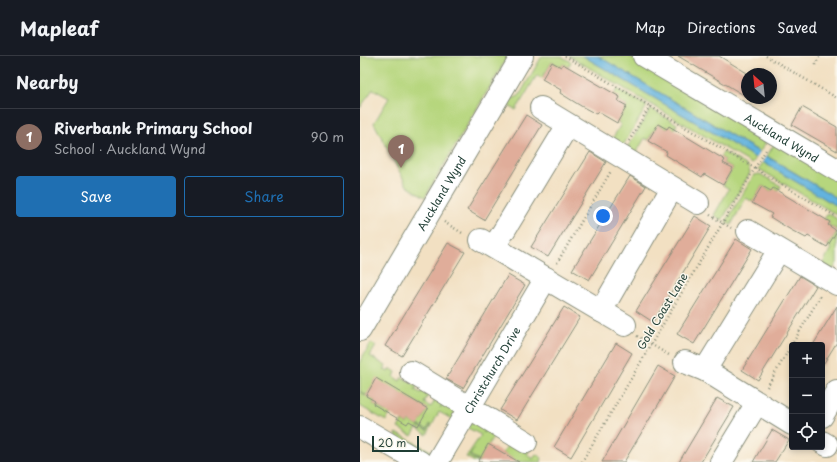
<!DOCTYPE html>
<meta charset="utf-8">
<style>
body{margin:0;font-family:"Playpen Sans",sans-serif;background:#242831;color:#f1f3f6}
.controls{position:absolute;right:12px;bottom:12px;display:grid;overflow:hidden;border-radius:4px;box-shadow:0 2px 6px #0003}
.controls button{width:36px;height:36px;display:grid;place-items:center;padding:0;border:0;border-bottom:1px solid #363941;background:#171b24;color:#f1f3f6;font:20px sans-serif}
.compass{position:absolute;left:381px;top:12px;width:36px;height:36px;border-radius:50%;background:#171b24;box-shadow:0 2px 6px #0003;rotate:333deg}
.scale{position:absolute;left:12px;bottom:10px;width:47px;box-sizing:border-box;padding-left:4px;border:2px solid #1f3d34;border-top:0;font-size:11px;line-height:14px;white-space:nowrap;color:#1f3d34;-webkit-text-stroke:3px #fbf7ec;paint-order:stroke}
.you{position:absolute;left:243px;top:160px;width:14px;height:14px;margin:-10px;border:3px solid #fff;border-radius:50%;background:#1a73e8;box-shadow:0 0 0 6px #1a73e833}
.badge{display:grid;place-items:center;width:26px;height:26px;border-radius:50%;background:#1f6fb2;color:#fff;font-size:13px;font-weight:700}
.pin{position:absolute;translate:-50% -33px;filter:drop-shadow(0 1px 2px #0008)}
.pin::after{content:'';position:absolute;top:21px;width:14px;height:12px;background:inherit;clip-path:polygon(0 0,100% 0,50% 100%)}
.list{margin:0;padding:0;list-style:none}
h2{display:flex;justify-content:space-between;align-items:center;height:52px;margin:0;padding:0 16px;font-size:17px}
h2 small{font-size:13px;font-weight:400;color:#9ea1a6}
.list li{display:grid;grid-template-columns:26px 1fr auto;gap:12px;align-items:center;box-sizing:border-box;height:56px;padding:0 16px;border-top:1px solid #363941}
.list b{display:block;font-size:15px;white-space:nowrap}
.list p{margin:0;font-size:13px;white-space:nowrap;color:#9ea1a6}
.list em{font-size:13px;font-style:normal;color:#9ea1a6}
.actions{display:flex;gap:8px;padding:12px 16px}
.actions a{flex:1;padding:9px 0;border:1px solid #1f6fb2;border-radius:4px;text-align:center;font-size:14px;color:#1f6fb2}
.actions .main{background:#1f6fb2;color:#fff}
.icon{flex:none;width:22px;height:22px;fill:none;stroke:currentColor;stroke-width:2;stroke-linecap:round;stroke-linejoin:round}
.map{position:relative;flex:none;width:477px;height:406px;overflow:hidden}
header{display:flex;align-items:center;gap:24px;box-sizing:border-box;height:56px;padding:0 20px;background:#171b24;border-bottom:1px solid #363941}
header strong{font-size:19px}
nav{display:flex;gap:22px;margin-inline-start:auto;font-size:14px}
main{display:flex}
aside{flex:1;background:#171b24}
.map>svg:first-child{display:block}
.green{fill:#b6d67d;stroke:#6a8a58}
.water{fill:#63b3de;stroke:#417889}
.pier{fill:#f2e0c2}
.building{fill:#e0ad9a}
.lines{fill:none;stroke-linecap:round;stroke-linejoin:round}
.minor-casing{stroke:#888e7b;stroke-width:24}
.path{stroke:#888e7b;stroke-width:2.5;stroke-dasharray:1 3;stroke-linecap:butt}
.minor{stroke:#fff;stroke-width:22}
.labels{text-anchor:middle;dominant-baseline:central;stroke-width:3;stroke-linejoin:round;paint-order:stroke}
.street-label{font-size:11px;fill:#1f3d34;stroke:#fbf7ec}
</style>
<header>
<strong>Mapleaf</strong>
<nav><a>Map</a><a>Directions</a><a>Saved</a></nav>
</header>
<main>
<aside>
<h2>Nearby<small></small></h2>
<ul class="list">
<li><span class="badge" style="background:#8d6e63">1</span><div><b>Riverbank Primary School</b><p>School · Auckland Wynd</p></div><em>90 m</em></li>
</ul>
<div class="actions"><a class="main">Save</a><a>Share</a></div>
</aside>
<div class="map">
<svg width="477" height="406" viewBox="0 0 477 406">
<rect width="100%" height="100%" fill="#fbf7ec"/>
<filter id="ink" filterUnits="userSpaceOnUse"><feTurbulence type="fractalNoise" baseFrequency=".025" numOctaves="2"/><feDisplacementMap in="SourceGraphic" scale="8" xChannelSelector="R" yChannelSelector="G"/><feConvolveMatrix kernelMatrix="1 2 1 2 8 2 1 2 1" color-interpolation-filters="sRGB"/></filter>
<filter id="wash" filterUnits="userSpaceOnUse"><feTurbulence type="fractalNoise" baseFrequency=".012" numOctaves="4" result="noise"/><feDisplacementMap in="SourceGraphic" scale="16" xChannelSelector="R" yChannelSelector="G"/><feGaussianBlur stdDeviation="0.9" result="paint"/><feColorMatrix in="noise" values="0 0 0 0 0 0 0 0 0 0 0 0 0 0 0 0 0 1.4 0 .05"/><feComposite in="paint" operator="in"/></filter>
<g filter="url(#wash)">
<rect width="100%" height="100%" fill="#f2e0c2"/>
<g class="green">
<polygon points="0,0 148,0 65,141 47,130 14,67 29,42 13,33 0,52"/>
<polygon points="182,0 201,0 211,6 208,11 203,8 201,11 192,6 182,22 177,19 156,54 145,48 148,44 159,40"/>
<polygon points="209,0 223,0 396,102 392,108"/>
<polygon points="238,0 269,0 408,82 400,96"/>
<polygon points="257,33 287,50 261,93 250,87 261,68 257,66 267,50 258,45 254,39"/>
<polygon points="291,53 317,68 314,74 308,71 307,73 298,68 288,84 285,82 274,100 265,95"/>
<polygon points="415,87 477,124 477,142 407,100"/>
<polygon points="363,96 388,110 390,117 362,164 354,159 369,133 363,129 373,112 363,107 365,104 360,101"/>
<polygon points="403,106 477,150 477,159 399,113"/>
<polygon points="400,118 421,130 418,135 411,135 402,130 393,146 386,142 371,169 366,166 394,119"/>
<polygon points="468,157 477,163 477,174 468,169 470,166 464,163"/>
<polygon points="477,175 477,207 471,217 461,211 471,192 468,190"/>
<polygon points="11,287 16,290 10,300 26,310 24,313 28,316 30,312 36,316 34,321 40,325 42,321 57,330 55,334 61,337 63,334 69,337 64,347 71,351 77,341 84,346 80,352 85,346 96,356 94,364 79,356 67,379 57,372 52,380 38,372 42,365 47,368 49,365 67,375 71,369 70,368 67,374 58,369 68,353 16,323 7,339 0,335 0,305"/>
<polygon points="0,336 15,345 13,348 24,355 32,355 26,365 0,350"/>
<polygon points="111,366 127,370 123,377 127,371 136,376 119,405 110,399 114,393 109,400 119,406 115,406 106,401 121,379 106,371"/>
<polygon points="36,377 73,396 65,398 37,383"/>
<polygon points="148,388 169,395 167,399 173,403 176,398 182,402 181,405 182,406 158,406 143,397"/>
</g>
<polygon class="water" points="223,0 238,0 477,142 477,150"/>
<polygon class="pier" points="401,94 408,98 402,108 395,104"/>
<g id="blocks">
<g class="building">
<polygon points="318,0 359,0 387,17 387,41"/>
<polygon points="192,6 201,11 203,8 260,41 258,45 267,50 257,67 238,56 236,58 221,50 200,37 201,34 182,23"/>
<polygon points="442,51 477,71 477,95 432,69"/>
<polygon points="166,59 182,69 124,164 107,154"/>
<polygon points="298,68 307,73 309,70 365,104 363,107 373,112 363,129 344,118 342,121 306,99 307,96 288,85"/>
<polygon points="230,96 246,106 188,201 171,191"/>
<polygon points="270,120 286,130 229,224 212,214"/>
<polygon points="402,130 411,135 413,132 470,166 468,169 477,175 467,191 448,180 446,182 431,174 410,161 412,158 392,147"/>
<polygon points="335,160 351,170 293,266 276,255"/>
<polygon points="376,183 392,193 334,288 317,278"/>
<polygon points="88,187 105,196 42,300 25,290"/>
<polygon points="148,219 165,229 103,332 86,323"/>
<polygon points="440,220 456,230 398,324 382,314"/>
<polygon points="477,250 477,286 462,310 462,289 453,289"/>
<polygon points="204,251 220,261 157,364 140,354"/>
<polygon points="256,287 272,297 211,401 194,391"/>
<polygon points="298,310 315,320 301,344 264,406 242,406"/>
<polygon points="16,322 68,353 58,370 49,365 47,368 13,348 15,345 6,340"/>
<polygon points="357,342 374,351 367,363 341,406 319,406"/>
<polygon points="412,374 429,384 415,406 393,406"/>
<polygon points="128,388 159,406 118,406"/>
</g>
</g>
</g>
<g filter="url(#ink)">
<use href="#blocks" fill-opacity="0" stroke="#888e7b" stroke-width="1"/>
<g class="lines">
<g class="minor-casing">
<g id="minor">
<path id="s1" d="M 284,0 L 477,114"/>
<polyline points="181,52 338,147"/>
<polyline points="388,175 477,228"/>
<polyline points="121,184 265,269"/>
<polyline points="134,191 208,69"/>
<polyline points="419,194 345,314 432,368"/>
<polyline points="241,255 312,132"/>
<path id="s2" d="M 0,274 L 162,0"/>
<polyline points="325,306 345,314"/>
<polyline points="51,316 166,386"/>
<polyline points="462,360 477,335"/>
<polyline points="0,371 60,406"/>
<polyline points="462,386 467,389"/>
<path id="s3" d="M 77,406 L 186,222"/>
<polyline points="361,406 397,347"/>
</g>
</g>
<g class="path">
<polyline points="205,0 477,161"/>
<polyline points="406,0 477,42"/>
<polyline points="455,9 460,0"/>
<polyline points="269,85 290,50"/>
<polyline points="395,112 406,94"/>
<polyline points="350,159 371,172"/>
<polyline points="84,166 104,178"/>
<polyline points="197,207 251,115"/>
<polyline points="277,280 309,299"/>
<polyline points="407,331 461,239"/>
<polyline points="222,406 395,112"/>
</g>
<use href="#minor" class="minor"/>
</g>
</g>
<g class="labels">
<g class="street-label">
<text stroke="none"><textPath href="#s1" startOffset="160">Auckland Wynd</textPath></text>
<text stroke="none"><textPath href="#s2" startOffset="159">Auckland Wynd</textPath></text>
<text transform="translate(302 255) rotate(-59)">Gold Coast Lane</text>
<text stroke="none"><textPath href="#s3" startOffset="107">Christchurch Drive</textPath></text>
</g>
</g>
</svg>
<div class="controls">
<button>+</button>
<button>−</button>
<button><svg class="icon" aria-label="locate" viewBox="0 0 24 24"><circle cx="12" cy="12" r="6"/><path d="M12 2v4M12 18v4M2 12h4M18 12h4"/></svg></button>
</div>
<svg class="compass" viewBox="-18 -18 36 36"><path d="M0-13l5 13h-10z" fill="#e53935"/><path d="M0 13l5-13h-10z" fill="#9ea1a6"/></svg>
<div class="scale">20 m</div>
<div class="you"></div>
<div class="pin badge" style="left:41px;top:112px;background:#8d6e63">1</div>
</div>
</main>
